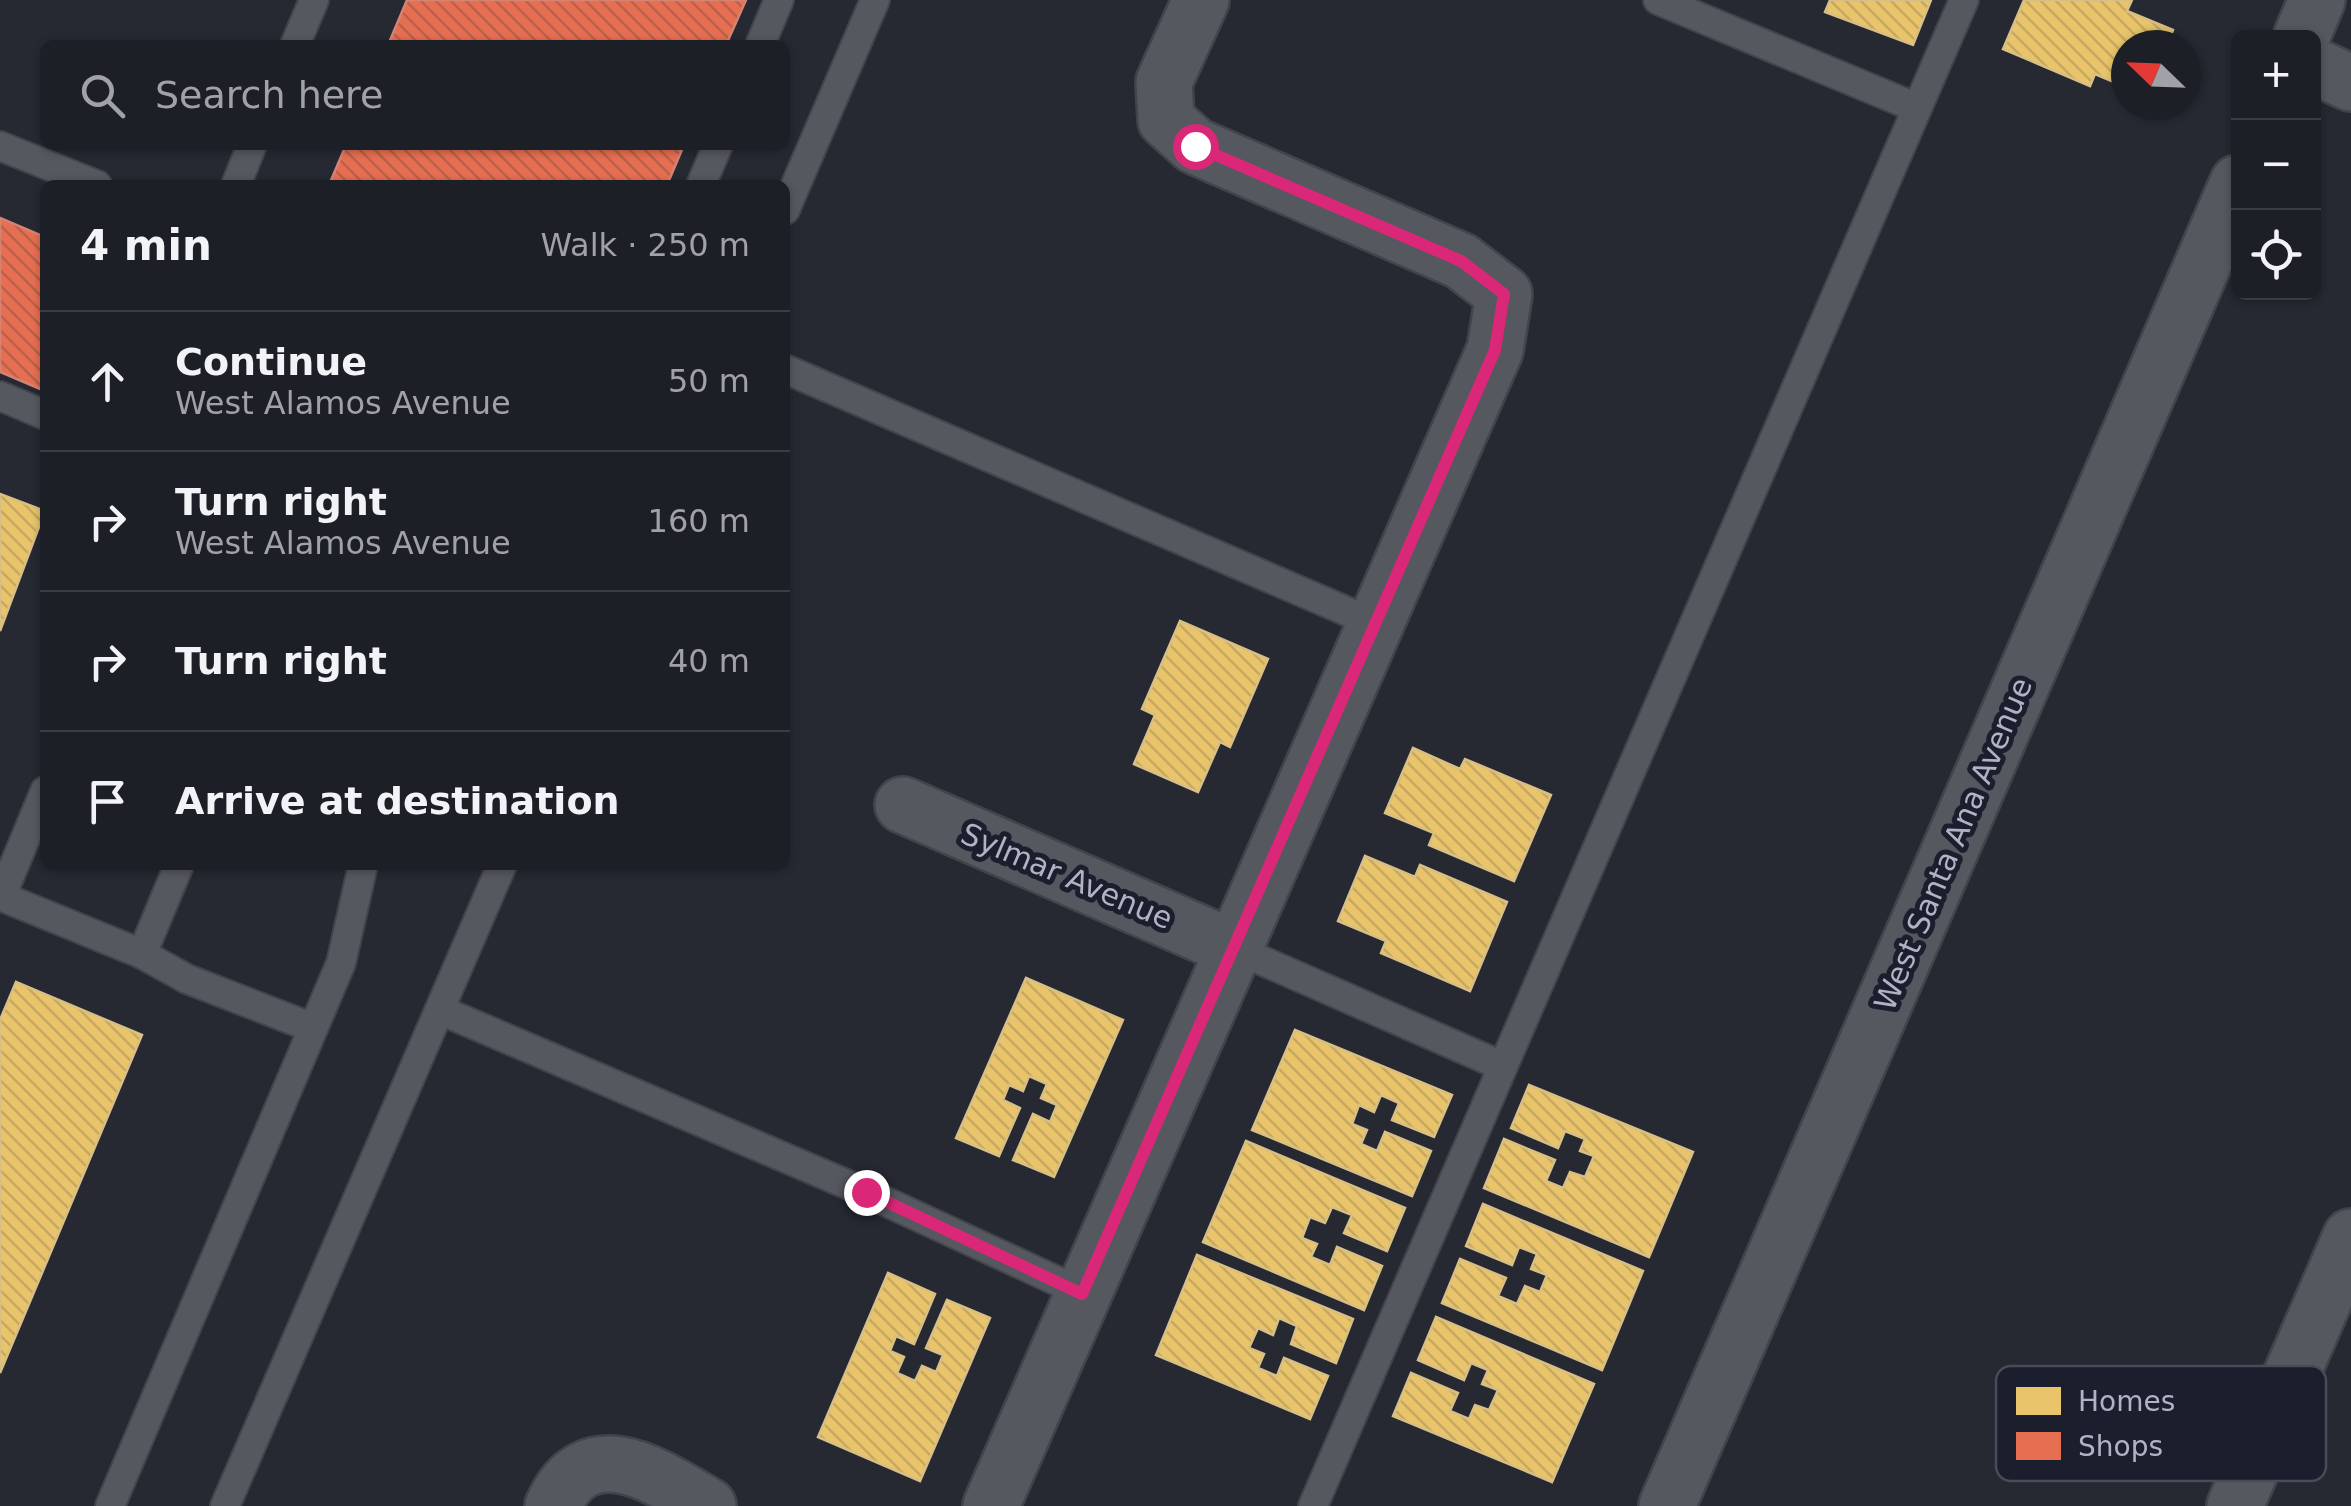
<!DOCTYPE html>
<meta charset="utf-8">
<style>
body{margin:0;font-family:"DejaVu Sans",sans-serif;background:#25272e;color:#f1f3f6}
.controls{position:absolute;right:30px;top:30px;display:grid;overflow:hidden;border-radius:15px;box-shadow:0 2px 8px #0004}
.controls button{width:90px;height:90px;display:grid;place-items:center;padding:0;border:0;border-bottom:2px solid #3a3d43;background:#1c1f26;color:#f1f3f6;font:50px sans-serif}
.compass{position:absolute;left:2111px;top:30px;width:90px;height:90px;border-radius:50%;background:#1c1f26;box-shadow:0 2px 8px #0004;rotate:293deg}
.stop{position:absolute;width:30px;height:30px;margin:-22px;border:8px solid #db2777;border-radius:50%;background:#fff}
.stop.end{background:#db2777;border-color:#fff;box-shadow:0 2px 10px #0008}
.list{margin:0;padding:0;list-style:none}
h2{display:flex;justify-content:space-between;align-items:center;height:130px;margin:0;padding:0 40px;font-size:42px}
h2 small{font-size:32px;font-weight:400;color:#a0a2a7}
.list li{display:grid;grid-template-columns:65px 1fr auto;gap:30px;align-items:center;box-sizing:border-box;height:140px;padding:0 40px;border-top:2px solid #3a3d43}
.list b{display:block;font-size:38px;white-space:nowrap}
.list p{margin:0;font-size:32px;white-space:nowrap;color:#a0a2a7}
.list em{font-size:32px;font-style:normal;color:#a0a2a7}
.icon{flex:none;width:55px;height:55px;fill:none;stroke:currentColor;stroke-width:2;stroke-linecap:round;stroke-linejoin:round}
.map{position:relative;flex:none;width:2351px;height:1506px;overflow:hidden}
.search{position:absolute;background:#1c1f26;box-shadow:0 2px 8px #0004;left:40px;top:40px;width:750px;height:110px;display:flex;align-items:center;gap:25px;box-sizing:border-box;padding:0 35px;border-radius:15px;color:#a0a2a7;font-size:38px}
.panel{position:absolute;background:#1c1f26;box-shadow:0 2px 8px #0004;left:40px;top:180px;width:750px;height:690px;border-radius:15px}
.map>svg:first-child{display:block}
.homes{fill:url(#homes-back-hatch);stroke:#d8bf85;stroke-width:2.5}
.shops{fill:url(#shops-back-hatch);stroke:#d68374;stroke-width:2.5}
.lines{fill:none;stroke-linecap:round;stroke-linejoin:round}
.lane-casing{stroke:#42444b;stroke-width:32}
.street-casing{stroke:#42444b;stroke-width:60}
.lane{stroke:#565860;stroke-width:28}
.street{stroke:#565860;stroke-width:55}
.route{stroke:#db2777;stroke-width:12}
.labels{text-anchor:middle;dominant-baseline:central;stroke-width:10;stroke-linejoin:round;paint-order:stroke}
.street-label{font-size:30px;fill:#b0b3c4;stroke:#1b1e2c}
.key{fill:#1b1e2c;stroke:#484b5a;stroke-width:2.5}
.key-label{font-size:28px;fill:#b0b3c4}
</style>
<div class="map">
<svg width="2351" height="1506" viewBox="0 0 2351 1506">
<defs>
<pattern id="homes-back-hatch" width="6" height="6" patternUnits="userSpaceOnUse" patternTransform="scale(2.5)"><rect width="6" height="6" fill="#e9c46a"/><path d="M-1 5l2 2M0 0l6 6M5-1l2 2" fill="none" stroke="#c5a861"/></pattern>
<pattern id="shops-back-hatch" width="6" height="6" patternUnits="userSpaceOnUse" patternTransform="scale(2.5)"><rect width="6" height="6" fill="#e76f51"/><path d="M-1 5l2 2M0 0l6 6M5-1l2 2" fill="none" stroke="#ba614c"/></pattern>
</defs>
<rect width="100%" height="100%" fill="#262932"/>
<g class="homes">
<polygon points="1830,0 1931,0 1913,45 1825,12"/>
<polygon points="2024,0 2132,0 2127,11 2173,30 2167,45 2126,45 2126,87 2095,74 2090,86 2003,49"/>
<polygon points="0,494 45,511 0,631"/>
<polygon points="1180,621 1268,659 1230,747 1220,742 1198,792 1134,764 1155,715 1142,709"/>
<polygon points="1413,748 1460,769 1465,759 1551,795 1514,881 1429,845 1434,833 1385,813"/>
<polygon points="1365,856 1415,877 1420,865 1507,902 1470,991 1381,953 1386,941 1338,921"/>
<polygon points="1026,978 1123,1020 1054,1177 1013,1160 1033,1114 1050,1122 1057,1105 1041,1098 1047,1084 1029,1076 1023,1091 1009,1085 1003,1100 1020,1108 999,1156 956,1138"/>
<polygon points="16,982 142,1035 0,1373 0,1020"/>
<polygon points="1295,1030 1452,1095 1434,1137 1392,1120 1399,1103 1381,1095 1374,1112 1359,1105 1352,1124 1367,1130 1361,1144 1377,1151 1385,1132 1431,1151 1412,1196 1252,1130"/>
<polygon points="1529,1085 1693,1152 1649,1257 1484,1188 1504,1139 1555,1160 1546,1181 1563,1188 1570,1172 1585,1177 1594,1156 1580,1151 1585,1139 1565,1131 1558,1148 1511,1128"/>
<polygon points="1246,1141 1405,1208 1387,1251 1344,1233 1352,1215 1332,1207 1325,1223 1310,1217 1302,1238 1317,1244 1311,1257 1330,1265 1337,1247 1382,1266 1364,1310 1203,1242"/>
<polygon points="1483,1204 1643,1271 1602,1370 1442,1303 1460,1259 1506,1278 1498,1296 1517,1304 1525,1286 1540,1292 1547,1275 1531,1269 1537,1254 1519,1247 1512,1265 1466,1246"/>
<polygon points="1197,1255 1353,1319 1336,1363 1291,1344 1297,1326 1279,1318 1273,1335 1258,1328 1249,1348 1264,1354 1258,1368 1277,1376 1284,1358 1328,1376 1310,1419 1156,1355"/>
<polygon points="888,1273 935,1294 914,1344 896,1336 890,1351 904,1357 897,1373 915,1381 922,1366 936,1372 943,1355 926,1348 947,1300 990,1318 920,1481 818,1437"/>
<polygon points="1436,1317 1594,1384 1552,1482 1393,1416 1411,1373 1458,1393 1450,1411 1469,1419 1475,1405 1489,1410 1498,1390 1482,1384 1488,1370 1471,1363 1464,1380 1418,1360"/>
</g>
<g class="shops">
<polygon points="407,0 746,0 726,45 388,45"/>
<polygon points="346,145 684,145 667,185 329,185"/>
<polygon points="0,218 45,237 45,391 0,372"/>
</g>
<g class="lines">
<g class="lane-casing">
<g id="lane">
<polyline points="1658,0 1917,108"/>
<polyline points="295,45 314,0"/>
<polyline points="760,45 779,0"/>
<polyline points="0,146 97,185"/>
<polyline points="236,185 252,145"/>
<polyline points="701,185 718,145"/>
<polyline points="785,210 875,0"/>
<polyline points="785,369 1374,623"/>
<polyline points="0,396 45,415"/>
<polyline points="0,896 142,954 179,865"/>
<polyline points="1,897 45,791"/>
<polyline points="1231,947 1502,1066"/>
<polyline points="142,954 187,979 313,1028"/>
<polyline points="440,1010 865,1192 1083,1293"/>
<polyline points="110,1506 341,963 363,865"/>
<polyline points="225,1506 502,865"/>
<polyline points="1313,1506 1964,0"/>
</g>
</g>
<g class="street-casing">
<g id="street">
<polyline points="2301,38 2317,0"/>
<polyline points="2314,66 2351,83"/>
<polyline points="903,805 1231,947"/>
<path d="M 553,1506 C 588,1428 658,1477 708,1506"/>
<polyline points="991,1506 1495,350 1504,294 1461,261 1195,146 1166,120 1164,82 1201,0"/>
<polyline points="1667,1506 2238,183"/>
<polyline points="2235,1506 2351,1237"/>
</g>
</g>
<use href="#lane" class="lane"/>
<use href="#street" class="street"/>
</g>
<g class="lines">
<polyline class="route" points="866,1192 1082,1294 1495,350 1504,294 1461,261 1195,146"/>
</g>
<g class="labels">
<g class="street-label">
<text transform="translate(1953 844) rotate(-67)">West Santa Ana Avenue</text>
<text transform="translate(1067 876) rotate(23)">Sylmar Avenue</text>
</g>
</g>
<rect x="1996" y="1366" width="330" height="115" rx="15" class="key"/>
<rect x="2016" y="1387" width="45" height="28" fill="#e9c46a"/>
<rect x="2016" y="1432" width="45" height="28" fill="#e76f51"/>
<g class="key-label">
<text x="2078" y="1411">Homes</text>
<text x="2078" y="1456">Shops</text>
</g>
</svg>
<div class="controls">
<button>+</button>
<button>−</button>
<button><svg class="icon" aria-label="locate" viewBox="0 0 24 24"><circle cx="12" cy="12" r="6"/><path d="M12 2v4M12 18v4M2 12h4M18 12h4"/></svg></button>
</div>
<svg class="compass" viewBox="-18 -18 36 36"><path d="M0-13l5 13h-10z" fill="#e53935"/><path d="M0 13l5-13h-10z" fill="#a0a2a7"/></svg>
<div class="stop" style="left:1195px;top:146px"></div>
<div class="stop end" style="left:866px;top:1192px"></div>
<div class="search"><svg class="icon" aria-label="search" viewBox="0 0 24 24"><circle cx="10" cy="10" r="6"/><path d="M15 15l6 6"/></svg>Search here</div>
<section class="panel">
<h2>4 min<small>Walk · 250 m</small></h2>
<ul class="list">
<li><svg class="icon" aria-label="ahead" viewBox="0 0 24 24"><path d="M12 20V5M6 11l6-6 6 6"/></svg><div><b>Continue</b><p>West Alamos Avenue</p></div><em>50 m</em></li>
<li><svg class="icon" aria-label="right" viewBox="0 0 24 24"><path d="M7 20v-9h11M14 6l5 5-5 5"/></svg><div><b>Turn right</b><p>West Alamos Avenue</p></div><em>160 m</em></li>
<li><svg class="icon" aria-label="right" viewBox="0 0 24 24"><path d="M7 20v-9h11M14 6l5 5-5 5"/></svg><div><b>Turn right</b></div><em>40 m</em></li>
<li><svg class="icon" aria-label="arrive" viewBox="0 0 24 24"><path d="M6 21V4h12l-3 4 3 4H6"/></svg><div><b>Arrive at destination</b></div></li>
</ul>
</section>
</div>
